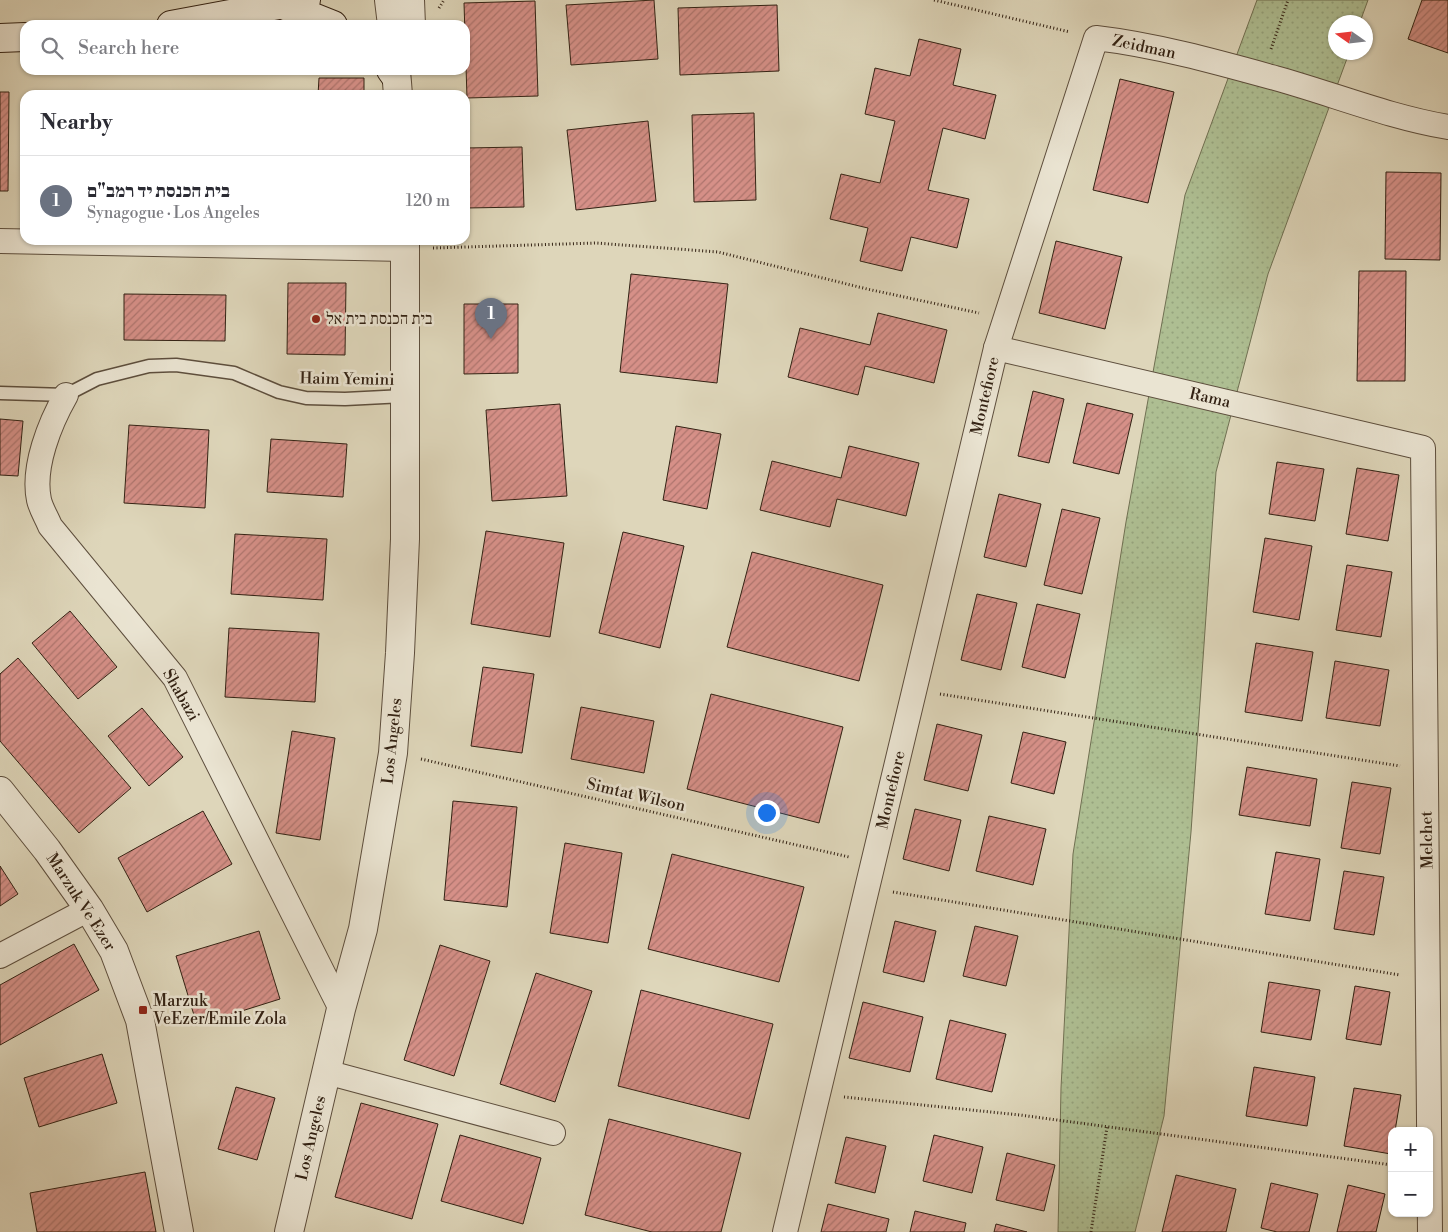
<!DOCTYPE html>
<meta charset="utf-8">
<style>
body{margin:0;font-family:"Libre Bodoni","Frank Ruhl Libre",serif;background:#f2f2f3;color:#2b2b33}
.controls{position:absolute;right:15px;bottom:15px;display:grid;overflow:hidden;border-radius:10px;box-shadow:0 1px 4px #0004}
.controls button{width:45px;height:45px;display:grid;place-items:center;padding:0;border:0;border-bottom:1px solid #e1e1e2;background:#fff;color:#2b2b33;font:25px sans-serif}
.compass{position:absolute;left:1328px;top:15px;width:45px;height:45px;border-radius:50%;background:#fff;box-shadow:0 1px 4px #0004;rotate:284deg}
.you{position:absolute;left:766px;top:812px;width:18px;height:18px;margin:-12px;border:4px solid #fff;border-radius:50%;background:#1a73e8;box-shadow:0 0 0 8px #1a73e833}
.badge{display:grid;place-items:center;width:32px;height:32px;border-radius:50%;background:#0b8043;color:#fff;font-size:16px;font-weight:700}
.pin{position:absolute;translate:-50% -41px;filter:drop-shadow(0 1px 2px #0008)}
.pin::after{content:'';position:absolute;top:26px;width:18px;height:15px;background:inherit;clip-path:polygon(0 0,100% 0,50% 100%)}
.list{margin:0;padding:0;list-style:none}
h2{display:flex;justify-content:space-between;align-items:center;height:65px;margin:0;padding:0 20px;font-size:21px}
h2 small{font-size:16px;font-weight:400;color:#7c7c81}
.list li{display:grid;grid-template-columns:32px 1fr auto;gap:15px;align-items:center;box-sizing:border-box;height:90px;padding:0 20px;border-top:1px solid #e1e1e2}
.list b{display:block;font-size:19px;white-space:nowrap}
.list p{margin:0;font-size:16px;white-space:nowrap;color:#7c7c81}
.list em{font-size:16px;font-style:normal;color:#7c7c81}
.icon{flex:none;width:28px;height:28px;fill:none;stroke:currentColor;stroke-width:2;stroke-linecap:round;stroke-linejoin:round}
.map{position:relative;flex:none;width:1448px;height:1232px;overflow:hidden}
.search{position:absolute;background:#fff;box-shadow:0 1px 4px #0004;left:20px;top:20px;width:450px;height:55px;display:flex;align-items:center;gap:12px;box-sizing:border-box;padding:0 18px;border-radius:15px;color:#7c7c81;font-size:19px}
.panel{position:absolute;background:#fff;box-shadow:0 1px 4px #0004;left:20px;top:90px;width:450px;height:155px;border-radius:15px}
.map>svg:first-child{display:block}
.park{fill:url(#park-dots);stroke:#707052}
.building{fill:url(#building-hatch);stroke:#322113}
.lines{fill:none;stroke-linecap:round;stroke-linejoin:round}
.service-casing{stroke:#5d4e3d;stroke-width:15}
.minor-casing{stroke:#5d4e3d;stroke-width:26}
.tertiary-casing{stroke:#5d4e3d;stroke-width:30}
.secondary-casing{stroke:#322113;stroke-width:30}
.path{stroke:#322113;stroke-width:3;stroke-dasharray:1 2.5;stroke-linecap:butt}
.service{stroke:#eae4d2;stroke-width:12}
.minor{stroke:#eae4d2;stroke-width:24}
.tertiary{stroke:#eae4d2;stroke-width:28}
.secondary{stroke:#eae4d2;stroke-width:28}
.poi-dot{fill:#8f2418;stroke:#eae4d2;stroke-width:2}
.labels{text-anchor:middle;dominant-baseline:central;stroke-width:5;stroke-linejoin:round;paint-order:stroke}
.street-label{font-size:16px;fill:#322113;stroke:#eae4d2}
.poi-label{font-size:16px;fill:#322113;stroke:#eae4d2;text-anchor:start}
</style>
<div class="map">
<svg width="1448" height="1232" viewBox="0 0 1448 1232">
<defs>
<pattern id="park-dots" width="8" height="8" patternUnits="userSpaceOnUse" patternTransform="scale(1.25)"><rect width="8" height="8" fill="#aebe92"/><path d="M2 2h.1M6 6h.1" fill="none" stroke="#96a37d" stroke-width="1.8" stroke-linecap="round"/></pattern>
<pattern id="building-hatch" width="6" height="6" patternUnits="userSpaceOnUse" patternTransform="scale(1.25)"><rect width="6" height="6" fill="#d69088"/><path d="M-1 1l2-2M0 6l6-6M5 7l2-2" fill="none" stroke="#ae756e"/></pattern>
</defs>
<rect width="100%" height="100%" fill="#ded6ba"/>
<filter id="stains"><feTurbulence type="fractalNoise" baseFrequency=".004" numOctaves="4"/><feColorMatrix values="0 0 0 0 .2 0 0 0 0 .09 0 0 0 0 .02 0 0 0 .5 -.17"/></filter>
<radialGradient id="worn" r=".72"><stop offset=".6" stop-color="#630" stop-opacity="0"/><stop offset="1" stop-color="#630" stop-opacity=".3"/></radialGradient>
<polygon class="park" points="1257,0 1368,0 1360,22 1336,22 1336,52 1349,53 1268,274 1216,472 1191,832 1164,1116 1135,1232 1058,1232 1061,1088 1073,854 1126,522 1185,195"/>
<g class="building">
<polygon points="654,0 658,59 571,65 566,5"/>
<polygon points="1422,0 1448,0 1448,53 1408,39"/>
<polygon points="535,1 538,96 467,98 464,3"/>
<polygon points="777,5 779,71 680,75 678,8"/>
<polygon points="919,39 961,49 953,85 996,95 985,139 943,128 928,190 969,199 957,248 911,237 902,271 860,261 868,228 830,219 841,174 880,183 895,121 865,114 875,68 910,76"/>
<polygon points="319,78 364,78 364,95 318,95"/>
<polygon points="1120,79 1174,92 1148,203 1093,190"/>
<polygon points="0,92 9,92 8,191 0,191"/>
<polygon points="754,113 756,200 694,202 692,115"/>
<polygon points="648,121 656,201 576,210 567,130"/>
<polygon points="522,147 524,207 466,208 465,148"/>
<polygon points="1386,172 1441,173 1440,260 1385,259"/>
<polygon points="1056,241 1122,257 1105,329 1039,313"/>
<polygon points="1359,271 1406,271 1405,381 1357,381"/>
<polygon points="631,274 728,284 717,383 620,372"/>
<polygon points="288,283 346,283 345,355 287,354"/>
<polygon points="124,294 226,295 225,341 124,340"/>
<polygon points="464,304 518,304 518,373 464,374"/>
<polygon points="878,313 947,330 934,383 865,366 858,395 788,377 800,328 870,345"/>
<polygon points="1033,391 1064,399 1049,463 1018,456"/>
<polygon points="1087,403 1133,414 1119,474 1073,463"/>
<polygon points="560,404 567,496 492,501 486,410"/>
<polygon points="0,419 23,421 18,476 0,475"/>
<polygon points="129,425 209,430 205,508 124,503"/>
<polygon points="676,426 721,434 707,509 663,500"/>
<polygon points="271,439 347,444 343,497 267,492"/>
<polygon points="849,446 919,463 906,516 837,499 830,527 760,510 772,461 841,478"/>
<polygon points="1277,462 1324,469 1315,521 1269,514"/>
<polygon points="1357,468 1399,475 1388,541 1346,534"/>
<polygon points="999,494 1041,504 1026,567 984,557"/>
<polygon points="1062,509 1100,518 1082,594 1044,585"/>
<polygon points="486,531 564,543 550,637 471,624"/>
<polygon points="623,532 684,546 660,648 599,633"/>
<polygon points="235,534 327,539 323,600 231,594"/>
<polygon points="1265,538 1312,546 1299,620 1253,612"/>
<polygon points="752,552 883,585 859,681 727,647"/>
<polygon points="1347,565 1392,572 1381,637 1336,630"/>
<polygon points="977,594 1017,603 1001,670 961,660"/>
<polygon points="1037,604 1080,614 1065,678 1022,667"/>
<polygon points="70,611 117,667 78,699 32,643"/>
<polygon points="229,628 319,633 315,702 225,697"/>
<polygon points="1256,643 1313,652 1302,721 1245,712"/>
<polygon points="18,658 131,788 79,833 0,741 0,674"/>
<polygon points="1335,661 1389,670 1380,726 1326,718"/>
<polygon points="483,667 534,674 522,753 471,746"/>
<polygon points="711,694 843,727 819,823 687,789"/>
<polygon points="581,707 654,721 644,773 571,759"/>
<polygon points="142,708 183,757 149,786 108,736"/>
<polygon points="937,724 982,735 968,791 924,780"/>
<polygon points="292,731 335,738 320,840 276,833"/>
<polygon points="1023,732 1066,742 1054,794 1011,783"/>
<polygon points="1247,767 1317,779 1310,826 1239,815"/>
<polygon points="1352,782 1391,788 1380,854 1341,848"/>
<polygon points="453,801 517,807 507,907 444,900"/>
<polygon points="915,809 961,820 949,871 903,859"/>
<polygon points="203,811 232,864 147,912 118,858"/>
<polygon points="989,816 1046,829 1033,885 976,871"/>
<polygon points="565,843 622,853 608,943 550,933"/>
<polygon points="1276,852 1320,859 1310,921 1265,914"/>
<polygon points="672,854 804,887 779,982 648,949"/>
<polygon points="0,866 18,894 0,906"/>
<polygon points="1344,871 1384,877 1374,935 1334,929"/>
<polygon points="895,921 936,931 924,982 883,972"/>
<polygon points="975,926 1018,936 1006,986 963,976"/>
<polygon points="259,931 280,999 197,1025 176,956"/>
<polygon points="74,944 99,990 0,1045 0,985"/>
<polygon points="440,945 490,961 454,1076 404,1060"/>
<polygon points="536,973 592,991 555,1102 500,1084"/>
<polygon points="1269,982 1320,990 1311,1040 1261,1032"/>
<polygon points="1355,986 1390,992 1381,1045 1346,1039"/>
<polygon points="641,990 773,1024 749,1119 618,1086"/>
<polygon points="863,1002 923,1017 910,1072 849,1058"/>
<polygon points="950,1020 1006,1034 992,1092 936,1079"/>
<polygon points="102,1054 117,1103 39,1127 24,1078"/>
<polygon points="1254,1067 1315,1077 1307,1126 1246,1116"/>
<polygon points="236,1087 275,1098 257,1160 218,1149"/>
<polygon points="1354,1088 1401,1095 1395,1131 1392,1131 1391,1154 1344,1146"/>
<polygon points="361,1103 438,1124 412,1219 335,1197"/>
<polygon points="609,1119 741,1153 721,1232 652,1232 585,1215"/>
<polygon points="460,1135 541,1158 523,1224 441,1201"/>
<polygon points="934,1135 983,1147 972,1193 923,1181"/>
<polygon points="846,1137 886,1146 875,1193 835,1183"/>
<polygon points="1007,1153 1055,1165 1044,1211 996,1200"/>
<polygon points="145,1172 156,1232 37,1232 30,1193"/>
<polygon points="1176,1175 1236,1189 1226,1232 1162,1232"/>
<polygon points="1271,1183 1318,1194 1309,1232 1277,1232 1261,1228"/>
<polygon points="1348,1185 1385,1194 1376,1232 1337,1232"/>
<polygon points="828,1204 889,1219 886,1232 821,1232"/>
<polygon points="915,1211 966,1223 964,1232 910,1232"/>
<polygon points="996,1224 1027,1232 994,1232"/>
</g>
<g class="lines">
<g class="service-casing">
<polyline id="service" points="0,393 66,395 97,379 149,366 176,365 234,373 279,392 306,398 345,399 404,396"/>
</g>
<g class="minor-casing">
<g id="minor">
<polyline points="0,241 405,249"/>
<polyline points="996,348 1423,448 1430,1232"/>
<path d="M 66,395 C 50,423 32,467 39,500 C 41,509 47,518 50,526 L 175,678 L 341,1009"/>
<polyline points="0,956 89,909"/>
<polyline points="326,1072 553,1133"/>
<path d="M 785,1232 L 996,348 L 1096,38 C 1156,45 1217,62 1275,78 C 1333,94 1389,117 1448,127"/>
</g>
</g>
<g class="tertiary-casing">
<g id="tertiary">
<polyline points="389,0 392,25"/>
<polyline points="410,0 411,25"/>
<polyline points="396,70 398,95"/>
<polyline points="0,791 47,850 89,909 114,951 140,1020 179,1232"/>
<polyline points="289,1232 341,1009 363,929 393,753 400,653 405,539 405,240"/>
</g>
</g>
<g class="secondary-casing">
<g id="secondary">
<polyline points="283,5 333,25"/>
<polyline points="171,25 306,0"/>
<polyline points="0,38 25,37"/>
<polyline points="391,70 396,77"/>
</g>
</g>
<g class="path">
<polyline points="934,0 1070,32"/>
<polyline points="439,8 444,0"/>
<polyline points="1271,49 1288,0"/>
<polyline points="433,248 596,243 718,252 867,289 979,313"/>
<polyline points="940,694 1400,766"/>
<polyline points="421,759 849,857"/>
<polyline points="893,892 1400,975"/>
<polyline points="844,1097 1020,1115 1392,1165"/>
<polyline points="1091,1232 1107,1127"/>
</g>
<use href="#service" class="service"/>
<use href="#minor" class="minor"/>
<use href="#tertiary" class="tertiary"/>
<use href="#secondary" class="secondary"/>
</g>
<g class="poi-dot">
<circle cx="316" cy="319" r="5"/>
<rect x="138" y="1005" width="10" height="10" rx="2.5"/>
</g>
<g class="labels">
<g class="street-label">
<text transform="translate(1144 47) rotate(12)">Zeidman</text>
<text transform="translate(347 379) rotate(1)">Haim Yemini</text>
<text transform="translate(985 396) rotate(-77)">Montefiore</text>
<text transform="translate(1210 398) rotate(13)">Rama</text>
<text transform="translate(181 695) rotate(60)">Shabazi</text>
<text transform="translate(392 741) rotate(-84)">Los Angeles</text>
<text transform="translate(891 790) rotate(-77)">Montefiore</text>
<text transform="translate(636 795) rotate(13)">Simtat Wilson</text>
<text transform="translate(1427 840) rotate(-91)">Melchet</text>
<text transform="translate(81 902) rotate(57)">Marzuk Ve Ezer</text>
<text transform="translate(311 1138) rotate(-77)">Los Angeles</text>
</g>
<g class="poi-label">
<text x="326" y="319">בית הכנסת בית אל</text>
<text x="153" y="1001">Marzuk<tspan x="153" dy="18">VeEzer/Emile Zola</tspan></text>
</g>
</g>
<rect width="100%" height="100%" filter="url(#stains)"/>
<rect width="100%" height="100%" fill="url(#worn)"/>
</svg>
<div class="controls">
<button>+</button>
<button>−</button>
</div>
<svg class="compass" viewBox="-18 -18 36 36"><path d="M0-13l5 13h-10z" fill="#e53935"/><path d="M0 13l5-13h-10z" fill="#7c7c81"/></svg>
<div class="you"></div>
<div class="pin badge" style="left:491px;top:339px;background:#6b7280">1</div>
<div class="search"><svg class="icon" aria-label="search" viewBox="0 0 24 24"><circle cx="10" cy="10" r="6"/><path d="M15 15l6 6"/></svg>Search here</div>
<section class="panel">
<h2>Nearby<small></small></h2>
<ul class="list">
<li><span class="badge" style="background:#6b7280">1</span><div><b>בית הכנסת יד רמב&quot;ם</b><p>Synagogue · Los Angeles</p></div><em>120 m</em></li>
</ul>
</section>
</div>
